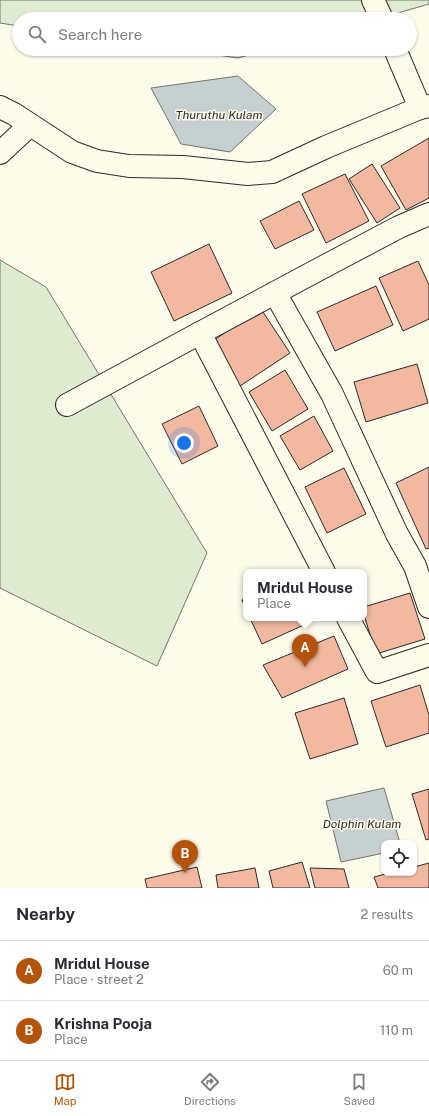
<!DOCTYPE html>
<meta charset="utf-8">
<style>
body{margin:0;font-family:"Public Sans",sans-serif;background:#f2f2f3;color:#2b2b33}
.controls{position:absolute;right:12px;bottom:12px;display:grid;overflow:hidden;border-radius:8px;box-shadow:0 1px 3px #0004}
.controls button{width:36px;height:36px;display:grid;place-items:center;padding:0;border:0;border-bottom:1px solid #e1e1e2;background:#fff;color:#2b2b33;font:20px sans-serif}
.you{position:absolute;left:184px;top:443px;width:14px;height:14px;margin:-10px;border:3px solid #fff;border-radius:50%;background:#1a73e8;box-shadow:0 0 0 6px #1a73e833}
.badge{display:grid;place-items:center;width:26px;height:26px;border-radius:50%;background:#b45309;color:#fff;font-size:13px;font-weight:700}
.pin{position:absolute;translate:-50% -33px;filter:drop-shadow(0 1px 2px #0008)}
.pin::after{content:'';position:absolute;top:21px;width:14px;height:12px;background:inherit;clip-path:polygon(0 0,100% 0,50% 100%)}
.popup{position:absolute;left:243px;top:569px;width:124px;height:52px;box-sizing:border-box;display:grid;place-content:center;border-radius:8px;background:#fff;filter:drop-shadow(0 1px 3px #0005);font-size:13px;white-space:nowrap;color:#7c7c81}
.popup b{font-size:15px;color:#2b2b33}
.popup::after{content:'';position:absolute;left:50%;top:100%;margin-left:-8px;border:8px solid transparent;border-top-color:#fff}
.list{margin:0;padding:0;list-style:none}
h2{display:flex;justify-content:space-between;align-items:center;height:52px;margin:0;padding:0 16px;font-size:17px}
h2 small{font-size:13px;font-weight:400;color:#7c7c81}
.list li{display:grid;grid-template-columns:26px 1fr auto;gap:12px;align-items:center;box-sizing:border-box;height:60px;padding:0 16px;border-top:1px solid #e1e1e2}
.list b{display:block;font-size:15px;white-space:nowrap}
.list p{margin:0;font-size:13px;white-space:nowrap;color:#7c7c81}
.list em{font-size:13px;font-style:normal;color:#7c7c81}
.icon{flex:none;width:22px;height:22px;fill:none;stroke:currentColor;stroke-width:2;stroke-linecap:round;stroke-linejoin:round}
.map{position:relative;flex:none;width:429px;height:888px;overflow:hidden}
.search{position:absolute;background:#fff;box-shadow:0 1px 3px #0004;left:12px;right:12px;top:12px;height:44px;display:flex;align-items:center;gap:10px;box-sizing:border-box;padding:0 14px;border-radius:22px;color:#7c7c81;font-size:15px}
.sheet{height:172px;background:#fff}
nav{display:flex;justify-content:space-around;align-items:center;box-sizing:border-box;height:56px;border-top:1px solid #e1e1e2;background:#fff;font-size:11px;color:#7c7c81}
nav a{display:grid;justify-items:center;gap:2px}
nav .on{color:#b45309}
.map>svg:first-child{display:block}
.green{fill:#deebd1;stroke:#74746e}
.water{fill:#c7d0d0;stroke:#74746e}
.building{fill:#f2b8a0;stroke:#2b2b2b}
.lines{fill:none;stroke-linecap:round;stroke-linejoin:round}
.minor-casing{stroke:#2b2b2b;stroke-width:24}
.minor{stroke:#fdfbea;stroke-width:22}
.labels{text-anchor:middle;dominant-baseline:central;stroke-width:3;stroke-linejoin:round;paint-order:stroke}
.water-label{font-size:12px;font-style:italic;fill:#2b2b2b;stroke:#fdfbea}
</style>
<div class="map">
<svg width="429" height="888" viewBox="0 0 429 888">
<rect width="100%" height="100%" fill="#fdfbea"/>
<g class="green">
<polygon points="0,0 429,0 429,4 377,19 19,19 19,26 0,23"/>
<polygon points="176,49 270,49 238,58"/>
<polygon points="0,260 46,287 207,553 157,666 0,588"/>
</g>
<g class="water">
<polygon points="238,76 276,109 230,152 181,144 151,88"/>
<polygon points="384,788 400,843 384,843 384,853 341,862 326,801"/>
</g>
<g class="building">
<polygon points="429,138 429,198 406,210 381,166"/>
<polygon points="372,164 400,208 377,223 349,179"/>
<polygon points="345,174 369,221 326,243 302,194"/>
<polygon points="299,201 314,230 275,249 260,221"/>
<polygon points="209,244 232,293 174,321 151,272"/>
<polygon points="418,261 429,285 429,319 403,331 379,278"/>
<polygon points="376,286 393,325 335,351 317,312"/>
<polygon points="261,309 290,353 240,386 211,342"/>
<polygon points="417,364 428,403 366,422 354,382"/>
<polygon points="285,370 308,409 272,431 249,392"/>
<polygon points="199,406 218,446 182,464 162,424"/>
<polygon points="314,416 333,451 300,470 280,436"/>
<polygon points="429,467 429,548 426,549 396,483"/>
<polygon points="344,468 366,514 327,533 305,487"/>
<polygon points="410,593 425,639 376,654 364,615 364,607"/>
<polygon points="246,598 246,610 242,600"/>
<polygon points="250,618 303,618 306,624 262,644"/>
<polygon points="334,636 348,669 282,698 263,665"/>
<polygon points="420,685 429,715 429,733 386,747 371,701"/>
<polygon points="344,698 358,744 310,759 295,713"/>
<polygon points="429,789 429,839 426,840 412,794"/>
<polygon points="302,862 310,888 273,888 269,871"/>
<polygon points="429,863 429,888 378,888 374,877 389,873 414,873 414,867"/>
<polygon points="197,867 202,888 147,888 145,879"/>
<polygon points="255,868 259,888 218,888 216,875"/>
<polygon points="310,868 344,869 349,888 315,888"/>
</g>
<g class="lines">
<g class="minor-casing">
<g id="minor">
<polyline points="373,0 382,19"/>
<polyline points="395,49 420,108"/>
<polyline points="0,107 14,114 72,152 97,161 129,166 183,167 248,174 272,172 326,147 420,108 429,106"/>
<polyline points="0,153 30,125"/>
<polyline points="275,293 332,394 397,534 415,566 429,607"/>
<polyline points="67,405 200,333"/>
<polyline points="324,572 200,333 327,265 399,227 429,214"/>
<polyline points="348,618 377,672 429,655"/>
</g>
</g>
<use href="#minor" class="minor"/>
</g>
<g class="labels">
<g class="water-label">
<text x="219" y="115">Thuruthu Kulam</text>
<text x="362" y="824">Dolphin Kulam</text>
</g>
</g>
</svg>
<div class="controls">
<button><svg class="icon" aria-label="locate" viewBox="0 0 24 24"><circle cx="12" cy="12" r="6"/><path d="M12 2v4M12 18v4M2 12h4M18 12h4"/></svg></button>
</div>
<div class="you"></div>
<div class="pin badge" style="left:305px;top:667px">A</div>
<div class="popup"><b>Mridul House</b>Place</div>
<div class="pin badge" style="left:185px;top:873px">B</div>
<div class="search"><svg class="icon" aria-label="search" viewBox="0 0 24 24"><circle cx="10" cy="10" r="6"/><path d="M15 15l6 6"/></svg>Search here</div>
</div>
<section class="sheet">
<h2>Nearby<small>2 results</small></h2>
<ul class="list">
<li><span class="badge">A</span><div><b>Mridul House</b><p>Place · street 2</p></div><em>60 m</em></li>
<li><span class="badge">B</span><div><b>Krishna Pooja</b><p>Place</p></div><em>110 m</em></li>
</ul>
</section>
<nav>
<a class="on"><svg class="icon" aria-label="map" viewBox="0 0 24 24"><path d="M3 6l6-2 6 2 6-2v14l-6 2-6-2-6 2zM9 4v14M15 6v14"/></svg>Map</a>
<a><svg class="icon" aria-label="directions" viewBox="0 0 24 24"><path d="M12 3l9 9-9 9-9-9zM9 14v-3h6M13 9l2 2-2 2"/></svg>Directions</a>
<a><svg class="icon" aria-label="saved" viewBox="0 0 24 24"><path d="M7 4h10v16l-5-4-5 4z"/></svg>Saved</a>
</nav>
